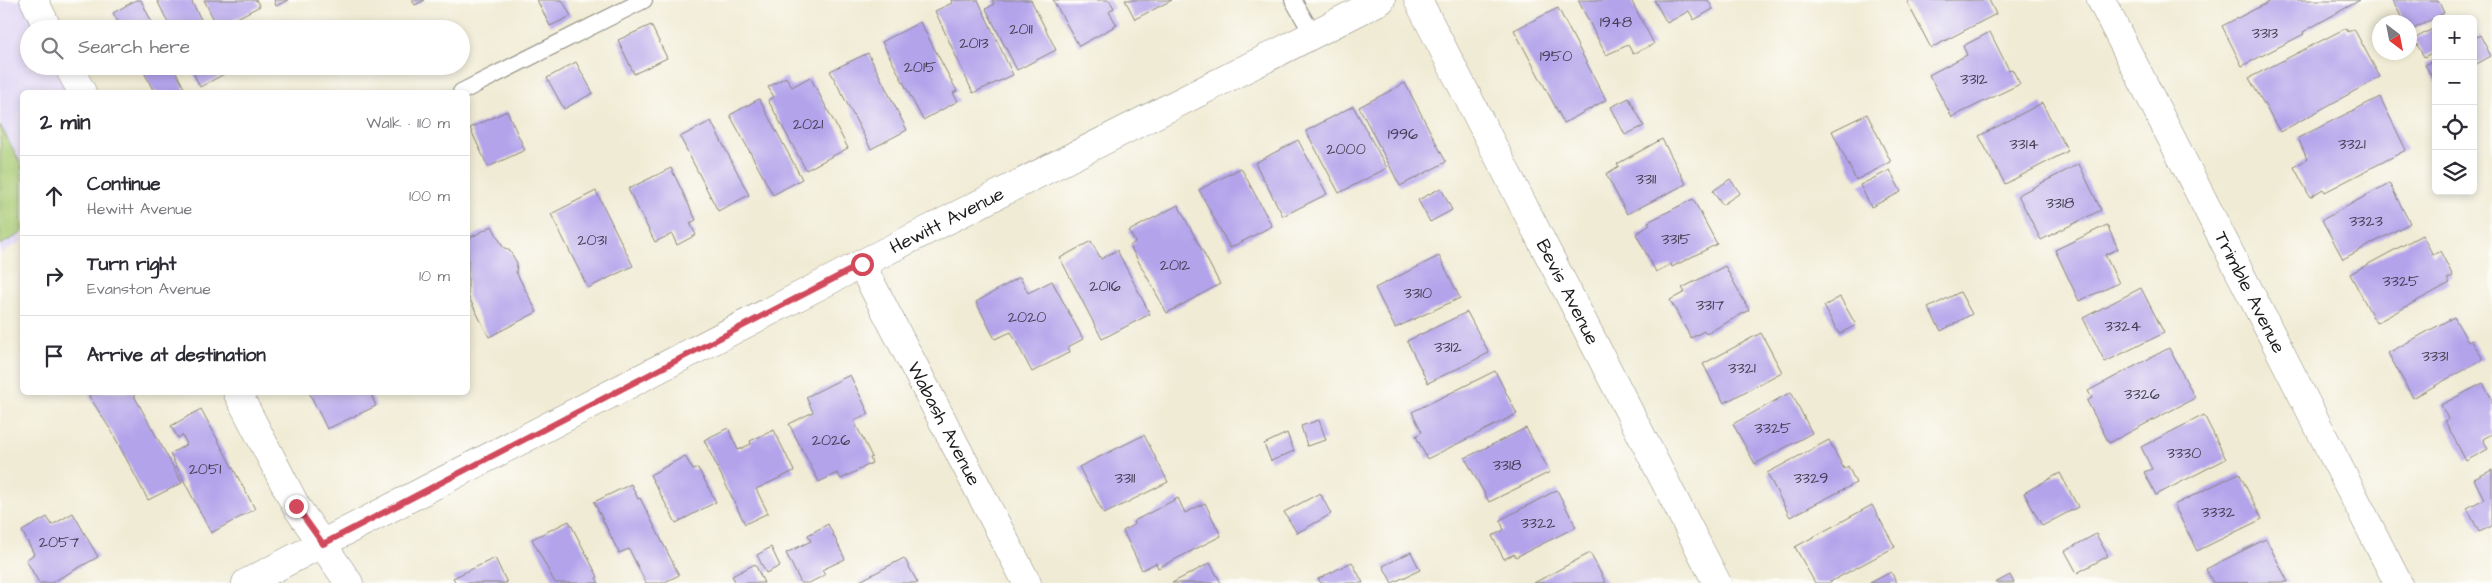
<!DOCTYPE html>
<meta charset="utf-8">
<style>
body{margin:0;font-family:"Architects Daughter",sans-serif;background:#f7f7f7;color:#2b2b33}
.controls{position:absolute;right:15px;top:15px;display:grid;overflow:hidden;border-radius:8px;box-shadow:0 2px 8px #0003}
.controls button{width:45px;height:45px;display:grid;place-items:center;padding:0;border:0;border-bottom:1px solid #e1e1e2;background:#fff;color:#2b2b33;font:25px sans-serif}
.compass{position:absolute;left:2372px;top:15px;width:45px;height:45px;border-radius:50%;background:#fff;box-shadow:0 2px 8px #0003;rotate:148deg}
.stop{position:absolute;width:15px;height:15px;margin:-11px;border:4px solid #d1495b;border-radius:50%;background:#fff}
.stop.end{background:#d1495b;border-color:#fff;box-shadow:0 1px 5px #0008}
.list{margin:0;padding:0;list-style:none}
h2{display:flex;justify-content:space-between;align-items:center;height:65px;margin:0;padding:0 20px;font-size:21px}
h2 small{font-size:16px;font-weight:400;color:#7c7c81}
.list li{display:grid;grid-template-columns:32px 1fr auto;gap:15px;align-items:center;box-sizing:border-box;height:80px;padding:0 20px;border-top:1px solid #e1e1e2}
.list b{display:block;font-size:19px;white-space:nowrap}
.list p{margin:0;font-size:16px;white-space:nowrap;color:#7c7c81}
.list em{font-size:16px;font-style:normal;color:#7c7c81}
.icon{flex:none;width:28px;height:28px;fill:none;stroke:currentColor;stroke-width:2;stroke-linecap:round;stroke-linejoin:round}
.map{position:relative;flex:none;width:2492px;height:583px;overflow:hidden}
.search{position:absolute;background:#fff;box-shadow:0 2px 8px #0003;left:20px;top:20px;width:450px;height:55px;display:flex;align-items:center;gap:12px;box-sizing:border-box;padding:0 18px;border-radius:28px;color:#7c7c81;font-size:19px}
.panel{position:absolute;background:#fff;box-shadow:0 2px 8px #0003;left:20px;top:90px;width:450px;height:305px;border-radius:8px}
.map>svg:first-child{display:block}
.built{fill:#dfd5f5}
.green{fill:#a8ca73;stroke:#627348}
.building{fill:#b3a3eb}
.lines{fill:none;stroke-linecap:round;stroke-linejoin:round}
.service-casing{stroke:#868478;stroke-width:18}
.minor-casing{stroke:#868478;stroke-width:29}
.service{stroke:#fff;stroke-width:16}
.minor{stroke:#fff;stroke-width:28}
.route{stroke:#d1495b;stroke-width:6}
.labels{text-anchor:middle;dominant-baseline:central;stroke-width:4;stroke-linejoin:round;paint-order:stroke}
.number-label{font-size:16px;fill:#423e50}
.street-label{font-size:19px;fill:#1c1c1c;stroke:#fdfcf7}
</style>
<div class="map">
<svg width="2492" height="583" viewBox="0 0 2492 583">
<rect width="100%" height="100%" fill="#fdfcf7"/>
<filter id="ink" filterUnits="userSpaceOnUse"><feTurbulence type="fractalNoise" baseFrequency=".02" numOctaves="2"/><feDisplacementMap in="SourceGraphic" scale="10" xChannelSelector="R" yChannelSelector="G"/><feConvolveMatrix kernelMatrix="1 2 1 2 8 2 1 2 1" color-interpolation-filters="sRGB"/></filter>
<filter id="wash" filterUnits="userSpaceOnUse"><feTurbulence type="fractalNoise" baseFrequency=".0096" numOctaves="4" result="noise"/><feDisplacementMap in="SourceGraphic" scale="20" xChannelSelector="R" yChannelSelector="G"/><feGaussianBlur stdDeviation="1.12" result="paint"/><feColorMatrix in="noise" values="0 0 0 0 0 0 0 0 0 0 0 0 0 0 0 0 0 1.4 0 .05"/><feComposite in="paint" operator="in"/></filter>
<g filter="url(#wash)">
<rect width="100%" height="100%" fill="#f0ebd4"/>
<polygon class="built" points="0,0 34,0 48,29 29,29 29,66 68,66 82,92 22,92 22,241 0,254"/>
<polygon class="green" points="0,125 22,166 22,233 0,245"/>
<g id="blocks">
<g class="building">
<polygon points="136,0 141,0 155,29 122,29 113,13"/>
<polygon points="157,0 191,0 206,29 171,29"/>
<polygon points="204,0 256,0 260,6 218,28"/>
<polygon points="274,0 288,0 276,6"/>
<polygon points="412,0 425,0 415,5"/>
<polygon points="537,0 562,0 571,16 550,26"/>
<polygon points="951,0 978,0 1013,75 973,93 935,11 952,3"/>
<polygon points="992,0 1031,0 1056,50 1017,70 986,9 994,4"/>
<polygon points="1053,0 1109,0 1114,8 1109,12 1117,25 1079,46"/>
<polygon points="1125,0 1172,0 1135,19"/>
<polygon points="1578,0 1631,0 1654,44 1633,54 1628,45 1606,55"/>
<polygon points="1654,0 1708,0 1713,9 1694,20 1689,11 1667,23"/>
<polygon points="1910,0 1989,0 1996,14 1931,48 1907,2"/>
<polygon points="2273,0 2360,0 2303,32 2304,34 2242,66 2222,26"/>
<polygon points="2392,0 2438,0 2444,13 2410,31 2410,22 2404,22"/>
<polygon points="1558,8 1606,100 1564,123 1514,30"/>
<polygon points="920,22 957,91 953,93 958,101 923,120 882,42"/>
<polygon points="651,25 667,58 634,74 618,40"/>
<polygon points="2436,27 2436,51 2424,57 2414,39"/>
<polygon points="2346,28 2348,32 2354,29 2380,77 2280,132 2249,78"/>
<polygon points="1990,32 2009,70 2012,69 2020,84 1952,117 1929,75 1967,55 1963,46"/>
<polygon points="2480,35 2491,56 2473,66 2473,39"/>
<polygon points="868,53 907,130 871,149 830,71"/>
<polygon points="2436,59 2436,84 2425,65"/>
<polygon points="576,62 593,93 564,109 547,78"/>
<polygon points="141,66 173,66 186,92 154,92"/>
<polygon points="190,66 225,66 228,72 200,87"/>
<polygon points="786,77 792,87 810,77 848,148 806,170 768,100 774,97 768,87"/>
<polygon points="1405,83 1446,162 1400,186 1359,107"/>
<polygon points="2380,97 2406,150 2325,192 2323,189 2310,197 2294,167 2307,159 2298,138"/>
<polygon points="1629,98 1644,126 1625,135 1611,107"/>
<polygon points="759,99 802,179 773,195 730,115"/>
<polygon points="2042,103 2068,151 2005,184 1979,136"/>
<polygon points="1353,106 1387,168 1339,193 1306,131"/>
<polygon points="507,111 525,150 488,167 470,128"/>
<polygon points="1867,114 1891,162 1856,180 1832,131"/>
<polygon points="711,121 749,195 718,211 680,137"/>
<polygon points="1662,139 1686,184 1627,214 1606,174 1619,166 1617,164"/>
<polygon points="1298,140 1327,194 1283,216 1255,163"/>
<polygon points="2079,164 2101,210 2041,240 2018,195"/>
<polygon points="671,168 696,220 690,223 696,235 677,245 672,234 655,242 628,189"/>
<polygon points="1241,168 1272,226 1230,248 1199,190"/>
<polygon points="1890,170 1901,192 1871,207 1860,185"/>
<polygon points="1730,179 1740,193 1722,205 1713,191"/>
<polygon points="2389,183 2410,223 2343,259 2322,220"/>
<polygon points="1441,188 1452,210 1430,222 1418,200"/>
<polygon points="596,191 633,266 588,288 551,214"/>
<polygon points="1693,199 1717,244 1672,267 1671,264 1656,272 1636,234 1650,225 1648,222"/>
<polygon points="1178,205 1220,284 1167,313 1130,246 1135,242 1129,231"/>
<polygon points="2107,225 2118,249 2105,255 2119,283 2079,301 2055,250"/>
<polygon points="492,226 503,247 510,251 517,263 516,272 537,312 489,337 468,296 468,239"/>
<polygon points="2422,235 2433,255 2440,251 2453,276 2447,279 2450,283 2376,323 2350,274"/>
<polygon points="1091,241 1101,259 1117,250 1150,314 1102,339 1060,258"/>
<polygon points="1439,256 1460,298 1395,328 1375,288"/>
<polygon points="1725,266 1749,310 1706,334 1704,331 1691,338 1670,300 1685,292 1682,288"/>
<polygon points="1020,277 1028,293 1052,281 1083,339 1068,347 1070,352 1032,372 1011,332 995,339 976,302"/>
<polygon points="2141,288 2164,333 2105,362 2083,318"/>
<polygon points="1960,292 1972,314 1941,331 1928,308"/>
<polygon points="1840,297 1856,325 1839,334 1824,306"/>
<polygon points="1467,312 1489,353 1428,383 1407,341"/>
<polygon points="2454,317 2468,342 2471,340 2483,359 2413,398 2388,353"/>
<polygon points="1761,333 1782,372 1724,403 1703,364"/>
<polygon points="2169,348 2195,398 2109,443 2087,401 2092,398 2088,391"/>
<polygon points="1495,371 1517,414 1427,459 1416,436 1422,432 1412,412"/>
<polygon points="850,375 869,414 854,421 872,457 870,458 872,463 841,479 837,473 819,482 789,424 813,412 806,397"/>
<polygon points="2483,383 2492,399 2492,434 2483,439 2488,449 2466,461 2445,421 2448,419 2441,405"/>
<polygon points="93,392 132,392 182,483 148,500 112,432 89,396"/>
<polygon points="309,392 370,392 376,406 327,429"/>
<polygon points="1791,392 1812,433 1755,464 1733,424"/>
<polygon points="201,409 255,509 211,533 170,454 187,444 182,435 178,438 171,426"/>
<polygon points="2204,415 2226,459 2156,495 2144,472 2152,469 2141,447"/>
<polygon points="1319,420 1326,440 1307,446 1301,426"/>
<polygon points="728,428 738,450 751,444 750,441 774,430 794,471 756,489 768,513 745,524 704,440"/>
<polygon points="1526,428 1550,472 1489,502 1465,458"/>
<polygon points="1287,433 1294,451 1271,461 1264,444"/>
<polygon points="1144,435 1168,482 1104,514 1079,467"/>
<polygon points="1829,440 1844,469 1848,466 1856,483 1790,517 1767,473"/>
<polygon points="685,456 693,470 698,468 716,502 676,523 650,475"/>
<polygon points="2492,470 2492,526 2479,532 2467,508 2484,499 2474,479"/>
<polygon points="2060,473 2078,507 2042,526 2024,493"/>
<polygon points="2239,473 2262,519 2197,551 2174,505"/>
<polygon points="631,484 638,499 640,498 679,575 663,583 646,583 629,549 619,553 594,502"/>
<polygon points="1557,490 1576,527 1516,557 1514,554 1504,559 1492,536 1504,530 1500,520"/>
<polygon points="1320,493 1331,514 1297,533 1284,512"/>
<polygon points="1178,498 1185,513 1205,503 1221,536 1158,568 1156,563 1142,570 1123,531 1135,524 1134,521"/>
<polygon points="1872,505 1895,547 1828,583 1815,583 1795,547"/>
<polygon points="73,513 98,557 51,583 39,583 26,560 34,554 22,531 47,517 52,525"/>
<polygon points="569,521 598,577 596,578 599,583 555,583 532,539"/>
<polygon points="828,524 845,559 822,570 825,575 809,583 801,583 786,553 811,541 808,535"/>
<polygon points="2096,534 2108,556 2077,573 2065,551"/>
<polygon points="2266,539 2288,582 2213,583 2206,569"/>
<polygon points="771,547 780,566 766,573 757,555"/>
<polygon points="1411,552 1420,570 1392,583 1383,566"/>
<polygon points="1590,553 1606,583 1534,583"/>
<polygon points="495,558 507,583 456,583 453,578"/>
<polygon points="904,558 918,583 856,583"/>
<polygon points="1352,562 1363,583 1321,583 1318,579"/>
<polygon points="1210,563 1221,583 1172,583"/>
<polygon points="755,564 764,583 736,583 732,576"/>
<polygon points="1891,572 1897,583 1870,583"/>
<polygon points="2010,575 2014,583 1995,583"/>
</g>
</g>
</g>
<g filter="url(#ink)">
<use href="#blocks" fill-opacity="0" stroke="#868478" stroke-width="1"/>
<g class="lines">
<g class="service-casing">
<g id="service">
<polyline points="1293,0 1313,35"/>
<polyline points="461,92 644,0"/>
</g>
</g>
<g class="minor-casing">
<g id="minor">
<polyline points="34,0 48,29"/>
<path id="s1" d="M 1418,0 L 1717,583"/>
<path id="s2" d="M 2101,0 L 2398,583"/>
<polyline points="68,66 82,92"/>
<path id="s3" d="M 861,264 L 1027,583"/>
<polyline points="237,392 296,506 349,583"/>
<path id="s4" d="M 246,583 L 861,264 L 1381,0"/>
</g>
</g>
<use href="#service" class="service"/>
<use href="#minor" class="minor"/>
</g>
</g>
<g class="lines" filter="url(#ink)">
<polyline class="route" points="296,506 323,544 862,264"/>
</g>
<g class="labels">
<g class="number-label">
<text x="1616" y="22">1948</text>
<text x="1021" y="29">2011</text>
<text x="2265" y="33">3313</text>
<text x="974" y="43">2013</text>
<text x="1556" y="56">1950</text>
<text x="920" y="67">2015</text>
<text x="1974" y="79">3312</text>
<text x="808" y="124">2021</text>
<text x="1403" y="134">1996</text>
<text x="2024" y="144">3314</text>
<text x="2352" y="144">3321</text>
<text x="1346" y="149">2000</text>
<text x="1646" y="179">3311</text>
<text x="2060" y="203">3318</text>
<text x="2366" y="221">3323</text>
<text x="1676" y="239">3315</text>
<text x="592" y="240">2031</text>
<text x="1175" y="265">2012</text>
<text x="2401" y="281">3325</text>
<text x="1105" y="286">2016</text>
<text x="1418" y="293">3310</text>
<text x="1710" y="305">3317</text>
<text x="1027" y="317">2020</text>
<text x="2123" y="326">3324</text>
<text x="1448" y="347">3312</text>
<text x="2435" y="356">3331</text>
<text x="1742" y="368">3321</text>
<text x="2142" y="394">3326</text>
<text x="1773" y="428">3325</text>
<text x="831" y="440">2026</text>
<text x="2184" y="453">3330</text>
<text x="1507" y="465">3318</text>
<text x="205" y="469">2051</text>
<text x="1125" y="478">3311</text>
<text x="1811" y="478">3329</text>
<text x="2218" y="512">3332</text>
<text x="1538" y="523">3322</text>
<text x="59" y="542">2057</text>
</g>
<g class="street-label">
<text stroke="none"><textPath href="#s4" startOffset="789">Hewitt Avenue</textPath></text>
<text stroke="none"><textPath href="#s1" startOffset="328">Bevis Avenue</textPath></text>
<text stroke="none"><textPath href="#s2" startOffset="328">Trimble Avenue</textPath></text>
<text stroke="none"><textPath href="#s3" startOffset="180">Wabash Avenue</textPath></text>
</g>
</g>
</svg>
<div class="controls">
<button>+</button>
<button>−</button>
<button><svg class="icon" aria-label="locate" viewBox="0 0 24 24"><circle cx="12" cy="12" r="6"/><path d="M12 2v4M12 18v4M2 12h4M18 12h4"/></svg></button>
<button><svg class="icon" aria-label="layers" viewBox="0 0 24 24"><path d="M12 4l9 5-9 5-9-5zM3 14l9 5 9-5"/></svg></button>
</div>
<svg class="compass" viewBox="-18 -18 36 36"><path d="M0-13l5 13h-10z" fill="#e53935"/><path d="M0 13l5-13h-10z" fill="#7c7c81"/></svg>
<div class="stop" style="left:862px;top:264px"></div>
<div class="stop end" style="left:296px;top:506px"></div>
<div class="search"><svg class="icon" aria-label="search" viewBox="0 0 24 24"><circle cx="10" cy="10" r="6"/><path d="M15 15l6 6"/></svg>Search here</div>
<section class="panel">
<h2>2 min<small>Walk · 110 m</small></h2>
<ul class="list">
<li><svg class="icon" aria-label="ahead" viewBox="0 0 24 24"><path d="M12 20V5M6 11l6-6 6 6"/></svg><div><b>Continue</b><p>Hewitt Avenue</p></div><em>100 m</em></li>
<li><svg class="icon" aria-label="right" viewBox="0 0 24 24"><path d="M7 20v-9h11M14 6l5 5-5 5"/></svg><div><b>Turn right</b><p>Evanston Avenue</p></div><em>10 m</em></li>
<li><svg class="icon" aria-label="arrive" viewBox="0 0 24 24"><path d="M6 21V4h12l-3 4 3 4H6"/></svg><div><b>Arrive at destination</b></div></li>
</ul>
</section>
</div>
